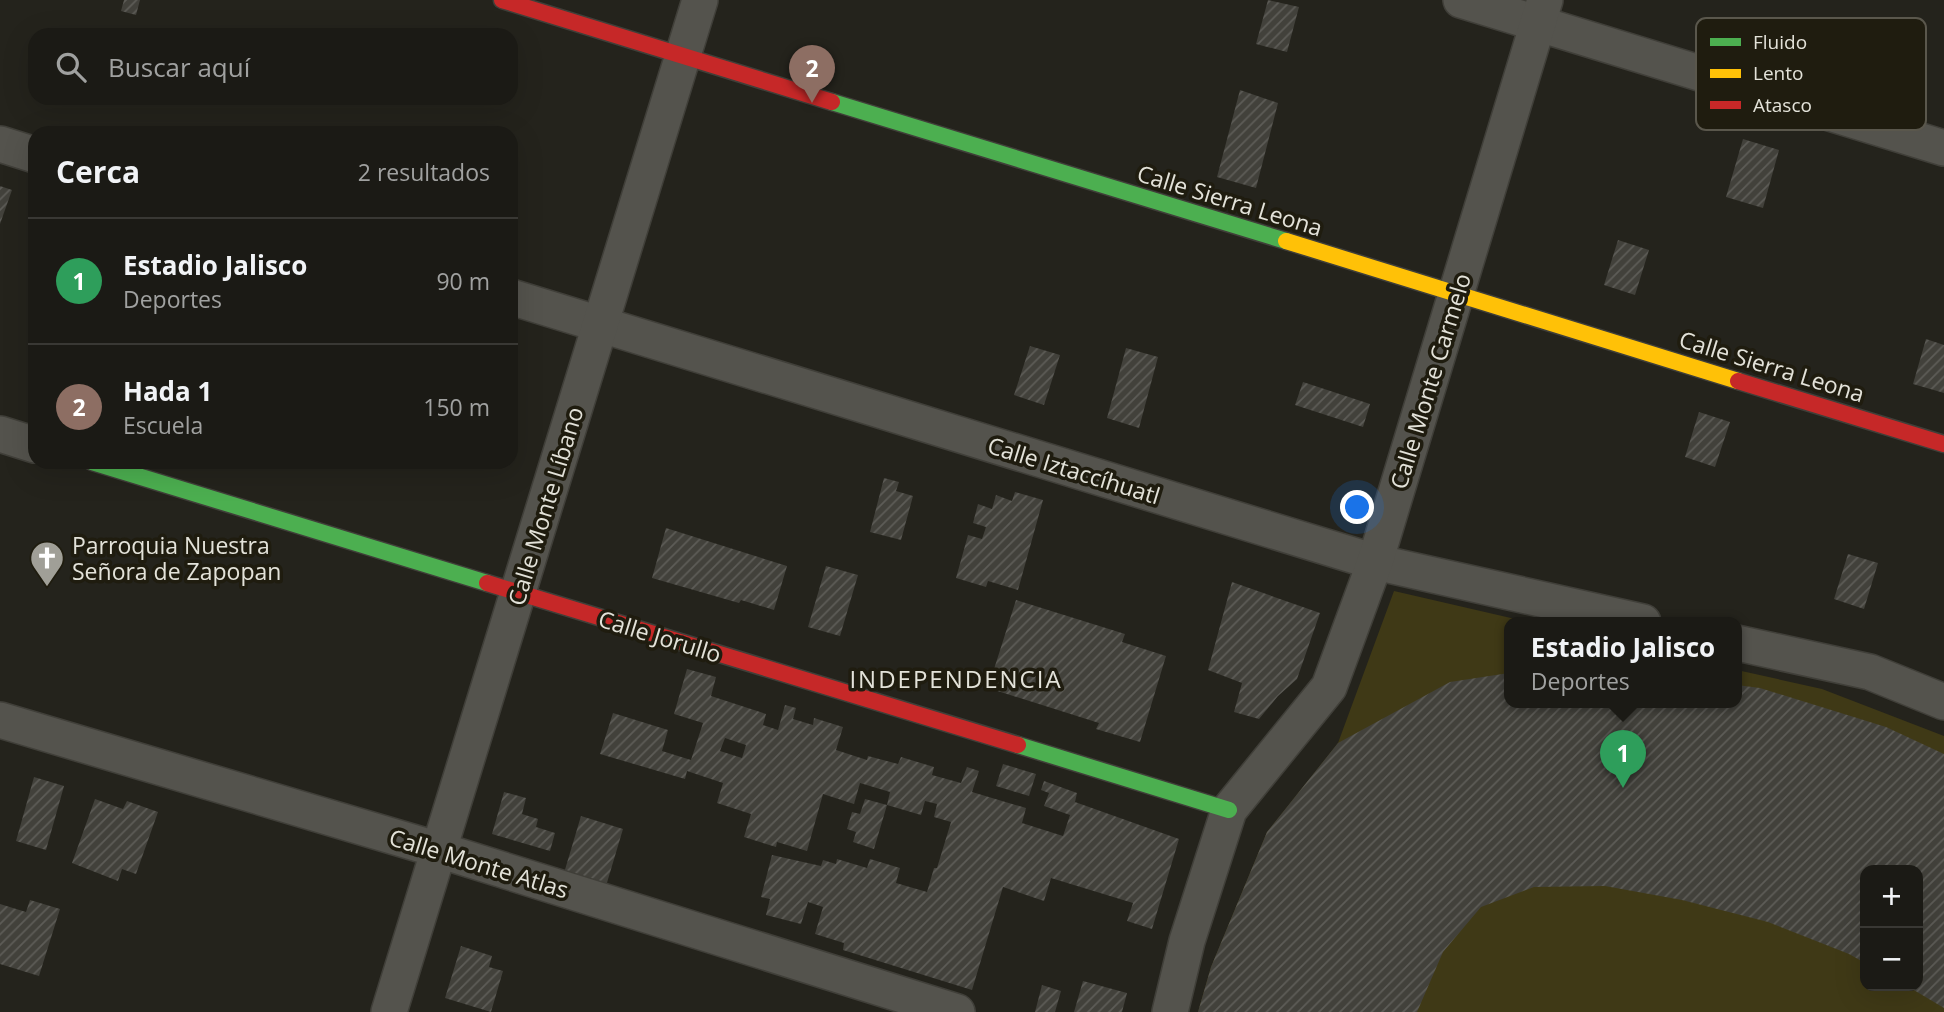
<!DOCTYPE html>
<html lang="es">
<meta charset="utf-8">
<style>
body{margin:0;font-family:"Open Sans",sans-serif;background:#24231e;color:#f1f3f6}
.controls{position:absolute;right:21px;bottom:21px;display:grid;overflow:hidden;border-radius:14px;box-shadow:0 7px 28px #0002}
.controls button{width:63px;height:63px;display:grid;place-items:center;padding:0;border:0;border-bottom:2px solid #393834;background:#1b1a15;color:#f1f3f6;font:35px sans-serif}
.you{position:absolute;left:1358px;top:508px;width:24px;height:24px;margin:-18px;border:5px solid #fff;border-radius:50%;background:#1a73e8;box-shadow:0 0 0 10px #1a73e833}
.badge{display:grid;place-items:center;width:46px;height:46px;border-radius:50%;background:#a09f97;color:#fff;font-size:23px;font-weight:700}
.pin{position:absolute;translate:-50% -58px;filter:drop-shadow(0 2px 4px #0008)}
.pin::after{content:'';position:absolute;top:37px;width:24px;height:21px;background:inherit;clip-path:polygon(0 0,100% 0,50% 100%)}
.popup{position:absolute;left:1504px;top:617px;width:238px;height:91px;box-sizing:border-box;display:grid;place-content:center;border-radius:14px;background:#1b1a15;filter:drop-shadow(0 2px 5px #0005);font-size:23px;white-space:nowrap;color:#a0a1a0}
.popup b{font-size:26px;color:#f1f3f6}
.popup::after{content:'';position:absolute;left:50%;top:100%;margin-left:-14px;border:14px solid transparent;border-top-color:#1b1a15}
.list{margin:0;padding:0;list-style:none}
h2{display:flex;justify-content:space-between;align-items:center;height:91px;margin:0;padding:0 28px;font-size:30px}
h2 small{font-size:23px;font-weight:400;color:#a0a1a0}
.list li{display:grid;grid-template-columns:46px 1fr auto;gap:21px;align-items:center;box-sizing:border-box;height:126px;padding:0 28px;border-top:2px solid #393834}
.list b{display:block;font-size:26px;white-space:nowrap}
.list p{margin:0;font-size:23px;white-space:nowrap;color:#a0a1a0}
.list em{font-size:23px;font-style:normal;color:#a0a1a0}
.icon{flex:none;width:38px;height:38px;fill:none;stroke:currentColor;stroke-width:2;stroke-linecap:round;stroke-linejoin:round}
.map{position:relative;flex:none;width:1944px;height:1012px;overflow:hidden}
.search{position:absolute;background:#1b1a15;box-shadow:0 7px 28px #0002;left:28px;top:28px;width:490px;height:77px;display:flex;align-items:center;gap:18px;box-sizing:border-box;padding:0 24px;border-radius:21px;color:#a0a1a0;font-size:26px}
.panel{position:absolute;background:#1b1a15;box-shadow:0 7px 28px #0002;left:28px;top:126px;width:490px;height:343px;border-radius:21px}
.map>svg:first-child{display:block}
.pitch{fill:#3f3916;fill-rule:evenodd}
.building{fill:url(#building-hatch);fill-rule:evenodd}
.lines{fill:none;stroke-linecap:round;stroke-linejoin:round}
.street-casing{stroke:#403f39;stroke-width:38}
.fast-casing{stroke:#403f39;stroke-width:19}
.slow-casing{stroke:#403f39;stroke-width:19}
.jam-casing{stroke:#403f39;stroke-width:19}
.street{stroke:#54534d;stroke-width:35}
.fast{stroke:#4caf50;stroke-width:16}
.slow{stroke:#ffc107;stroke-width:16}
.jam{stroke:#c62828;stroke-width:16}
.labels{text-anchor:middle;dominant-baseline:central;stroke-width:7;stroke-linejoin:round;paint-order:stroke}
.street-label{font-size:23px;fill:#e3e2d9;stroke:#1f1c0f}
.poi-label{font-size:23px;fill:#e3e2d9;stroke:#1f1c0f;text-anchor:start}
.neighbourhood-label{font-size:24px;letter-spacing:2px;fill:#e3e2d9;stroke:#1f1c0f}
.key{fill:#1f1c0f;stroke:#5a574c;stroke-width:2}
.key-label{font-size:19px;fill:#e3e2d9}
</style>
<div class="map">
<svg width="1944" height="1012" viewBox="0 0 1944 1012">
<defs>
<pattern id="building-hatch" width="6" height="6" patternUnits="userSpaceOnUse" patternTransform="scale(1.75)"><rect width="6" height="6" fill="#42413b"/><path d="M-1 1l2-2M0 6l6-6M5 7l2-2" fill="none" stroke="#5d5c57"/></pattern>
</defs>
<rect width="100%" height="100%" fill="#24231c"/>
<path class="pitch" d="M 1394,591 L 1528,622 L 1509,622 L 1509,702 L 1737,702 L 1737,670 L 1822,689 L 1944,736 L 1944,1012 L 1198,1012 L 1211,967 L 1267,832 L 1338,743 ZM 1865,870 L 1918,870 L 1918,986 L 1865,986 Z"/>
<g class="building">
<polygon points="124,0 140,0 136,15 121,11"/>
<polygon points="1268,0 1299,7 1287,52 1256,44"/>
<polygon points="1889,33 1919,42 1905,88 1875,78"/>
<polygon points="1240,90 1278,103 1256,188 1217,177"/>
<polygon points="1743,139 1779,150 1763,208 1726,197"/>
<polygon points="0,186 12,190 0,224"/>
<polygon points="1618,240 1649,250 1635,295 1604,285"/>
<polygon points="1926,339 1944,345 1944,393 1913,384"/>
<polygon points="1030,346 1060,355 1044,405 1014,395"/>
<polygon points="1126,348 1158,357 1139,428 1107,418"/>
<polygon points="1303,382 1370,404 1363,427 1295,405"/>
<polygon points="1699,412 1730,422 1715,467 1685,457"/>
<polygon points="884,478 899,482 896,491 913,496 901,540 870,532"/>
<polygon points="1015,492 1043,500 1018,590 988,581 986,587 956,578 968,535 982,539 986,527 973,523 978,504 992,509 996,495 1012,501"/>
<polygon points="666,528 787,566 774,610 741,600 739,603 652,578"/>
<polygon points="1848,554 1878,563 1864,609 1834,599"/>
<polygon points="826,566 858,575 840,636 808,627"/>
<polygon points="1232,582 1320,613 1297,679 1278,696 1259,719 1234,712 1242,683 1208,670"/>
<polygon points="1016,600 1125,634 1122,642 1166,656 1140,742 1096,729 1099,723 988,688"/>
<path d="M 687,669 L 716,677 L 711,696 L 766,714 L 763,725 L 778,730 L 785,705 L 796,708 L 793,719 L 813,725 L 814,718 L 843,727 L 836,750 L 867,760 L 868,756 L 898,764 L 901,757 L 934,767 L 932,775 L 961,783 L 967,767 L 979,771 L 972,792 L 1026,808 L 1022,823 L 1063,836 L 1070,815 L 1044,806 L 1049,793 L 1041,790 L 1044,781 L 1077,793 L 1075,802 L 1179,839 L 1152,929 L 1127,921 L 1133,903 L 1051,878 L 1044,901 L 1003,887 L 972,990 L 843,950 L 844,943 L 815,934 L 823,907 L 808,902 L 801,924 L 766,915 L 770,899 L 761,897 L 772,855 L 821,866 L 823,860 L 836,864 L 837,859 L 867,868 L 870,859 L 900,868 L 896,883 L 927,892 L 934,868 L 937,868 L 951,822 L 934,817 L 937,804 L 925,801 L 921,815 L 887,805 L 874,849 L 853,842 L 856,832 L 847,829 L 852,812 L 860,814 L 865,799 L 887,805 L 890,792 L 860,783 L 854,804 L 823,794 L 807,851 L 777,842 L 776,847 L 744,837 L 751,814 L 717,803 L 723,783 L 687,771 L 685,779 L 600,754 L 613,713 L 668,730 L 662,751 L 691,760 L 703,723 L 674,714 ZM 725,738 L 746,745 L 742,758 L 720,751 Z"/>
<polygon points="1509,673 1509,702 1737,702 1737,685 1760,688 1886,727 1944,754 1944,1008 1907,986 1918,986 1918,870 1865,870 1865,963 1849,954 1768,922 1682,900 1605,886 1534,887 1481,907 1443,952 1417,1012 1198,1012 1211,967 1267,832 1338,743 1450,682"/>
<polygon points="1003,764 1036,774 1029,796 996,786"/>
<polygon points="34,777 64,786 46,850 16,841"/>
<polygon points="504,792 526,798 522,814 538,819 536,827 555,833 550,851 492,834"/>
<polygon points="95,799 123,809 127,801 158,812 136,874 122,869 118,881 72,863"/>
<polygon points="581,816 623,829 606,886 564,873"/>
<polygon points="30,900 60,909 39,976 0,964 0,904 26,912"/>
<polygon points="461,946 492,956 489,967 503,971 491,1012 445,998"/>
<polygon points="1083,981 1127,993 1122,1012 1074,1012"/>
<polygon points="1042,985 1061,991 1055,1012 1035,1012"/>
</g>
<g class="lines">
<g class="street-casing">
<g id="street">
<polyline points="1461,0 1944,148"/>
<polyline points="0,144 35,155"/>
<polyline points="511,297 1375,562 1643,622"/>
<polyline points="0,434 35,445"/>
<polyline points="1737,643 1870,672 1944,702"/>
<polyline points="0,720 439,850 957,1012"/>
<polyline points="389,1012 700,0"/>
<polyline points="1170,1012 1187,941 1229,810 1329,687 1375,562 1545,0"/>
</g>
</g>
<g class="fast-casing">
<g id="fast">
<polyline points="832,102 1286,241"/>
<polyline points="92,462 487,583"/>
<polyline points="1018,745 1229,810"/>
</g>
</g>
<g class="slow-casing">
<polyline id="slow" points="1286,241 1738,381"/>
</g>
<g class="jam-casing">
<g id="jam">
<polyline points="502,0 832,102"/>
<polyline points="1738,381 1944,444"/>
<polyline points="487,583 1018,745"/>
</g>
</g>
<use href="#street" class="street"/>
<use href="#fast" class="fast"/>
<use href="#slow" class="slow"/>
<use href="#jam" class="jam"/>
</g>
<defs>
<g id="church-pin" transform="scale(1.75)"><path d="M0 17L-7.5 6A9.5 9.5 0 1 1 7.5 6Z" fill="#a09f97" stroke="#1f1c0f"/><path d="M-1.2-6h2.4v3.5h3.3v2.4h-3.3V6h-2.4V-.1h-3.3v-2.4h3.3Z" fill="#fff"/></g>
</defs>
<g fill-rule="evenodd">
<use href="#church-pin" x="47" y="558"/>
</g>
<g class="labels">
<g class="street-label">
<text transform="translate(1230 200) rotate(17)">Calle Sierra Leona</text>
<text transform="translate(1772 366) rotate(17)">Calle Sierra Leona</text>
<text transform="translate(1430 381) rotate(-73)">Calle Monte Carmelo</text>
<text transform="translate(1074 470) rotate(17)">Calle Iztaccíhuatl</text>
<text transform="translate(545 506) rotate(-73)">Calle Monte Líbano</text>
<text transform="translate(660 636) rotate(17)">Calle Jorullo</text>
<text transform="translate(479 863) rotate(17)">Calle Monte Atlas</text>
</g>
<g class="poi-label">
<text x="72" y="545">Parroquia Nuestra<tspan x="72" dy="26">Señora de Zapopan</tspan></text>
</g>
<g class="neighbourhood-label">
<text x="956" y="678">INDEPENDENCIA</text>
</g>
</g>
<rect x="1696" y="18" width="230" height="112" rx="10" class="key"/>
<rect x="1710" y="38" width="31" height="8" fill="#4caf50"/>
<rect x="1710" y="69" width="31" height="9" fill="#ffc107"/>
<rect x="1710" y="101" width="31" height="8" fill="#c62828"/>
<g class="key-label">
<text x="1753" y="49">Fluido</text>
<text x="1753" y="80">Lento</text>
<text x="1753" y="112">Atasco</text>
</g>
</svg>
<div class="controls">
<button>+</button>
<button>−</button>
</div>
<div class="you"></div>
<div class="pin badge" style="left:1623px;top:788px;background:#2e9e5b">1</div>
<div class="popup"><b>Estadio Jalisco</b>Deportes</div>
<div class="pin badge" style="left:812px;top:103px;background:#8d6e63">2</div>
<div class="search"><svg class="icon" aria-label="search" viewBox="0 0 24 24"><circle cx="10" cy="10" r="6"/><path d="M15 15l6 6"/></svg>Buscar aquí</div>
<section class="panel">
<h2>Cerca<small>2 resultados</small></h2>
<ul class="list">
<li><span class="badge" style="background:#2e9e5b">1</span><div><b>Estadio Jalisco</b><p>Deportes</p></div><em>90 m</em></li>
<li><span class="badge" style="background:#8d6e63">2</span><div><b>Hada 1</b><p>Escuela</p></div><em>150 m</em></li>
</ul>
</section>
</div>
